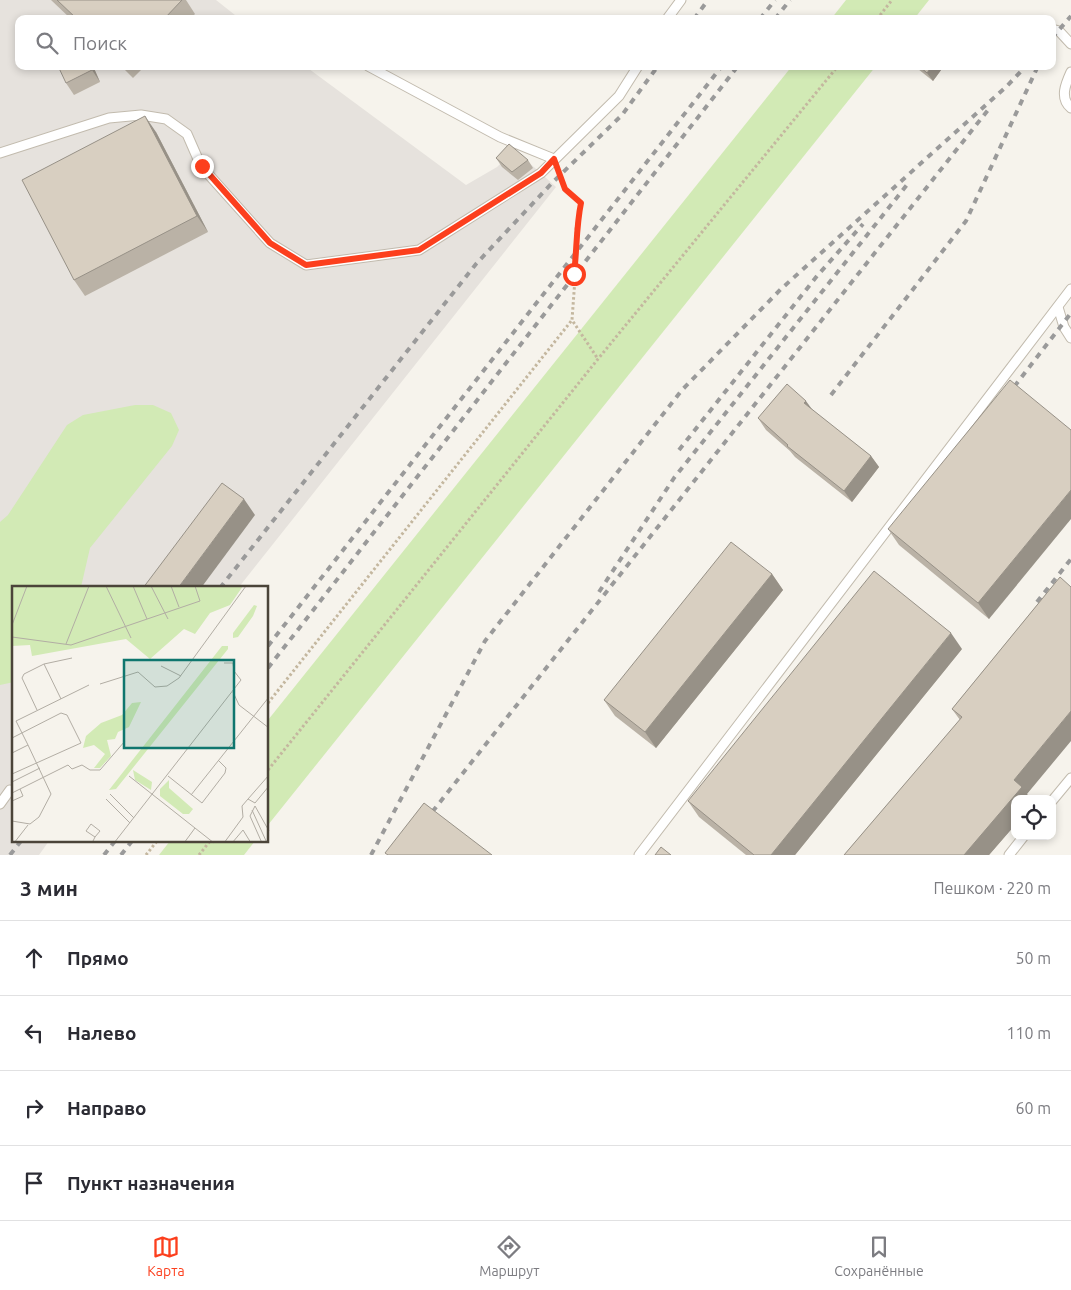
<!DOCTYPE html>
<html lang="ru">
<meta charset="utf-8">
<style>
body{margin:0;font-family:Ubuntu,sans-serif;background:#f7f7f7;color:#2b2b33}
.controls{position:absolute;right:15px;bottom:15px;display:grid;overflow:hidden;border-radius:10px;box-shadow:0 2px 8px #0003}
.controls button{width:45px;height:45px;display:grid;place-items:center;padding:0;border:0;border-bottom:1px solid #e1e1e2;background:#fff;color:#2b2b33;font:25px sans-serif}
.stop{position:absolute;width:15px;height:15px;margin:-11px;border:4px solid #fc3f1d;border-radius:50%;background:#fff}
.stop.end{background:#fc3f1d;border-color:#fff;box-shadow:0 1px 5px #0008}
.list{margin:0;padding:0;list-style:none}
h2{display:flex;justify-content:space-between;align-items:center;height:65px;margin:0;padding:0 20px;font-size:21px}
h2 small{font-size:16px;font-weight:400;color:#7c7c81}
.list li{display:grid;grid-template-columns:32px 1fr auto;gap:15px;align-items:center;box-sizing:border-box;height:75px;padding:0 20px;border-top:1px solid #e1e1e2}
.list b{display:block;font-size:19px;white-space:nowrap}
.list em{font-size:16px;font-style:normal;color:#7c7c81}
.icon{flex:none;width:28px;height:28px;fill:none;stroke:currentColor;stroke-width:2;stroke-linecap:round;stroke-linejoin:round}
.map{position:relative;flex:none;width:1071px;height:855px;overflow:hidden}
.search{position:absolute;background:#fff;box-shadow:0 2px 8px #0003;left:15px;right:15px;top:15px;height:55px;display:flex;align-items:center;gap:12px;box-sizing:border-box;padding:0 18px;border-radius:10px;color:#7c7c81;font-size:19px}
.sheet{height:365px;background:#fff}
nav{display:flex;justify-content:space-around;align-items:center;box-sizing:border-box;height:70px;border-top:1px solid #e1e1e2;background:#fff;font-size:14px;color:#7c7c81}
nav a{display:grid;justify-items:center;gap:2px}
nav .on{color:#fc3f1d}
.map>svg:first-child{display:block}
.industrial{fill:#e6e2dd}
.green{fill:#d2eab5}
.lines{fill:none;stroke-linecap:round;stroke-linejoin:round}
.lane-casing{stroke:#c2bbae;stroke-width:11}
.path{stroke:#c4b79f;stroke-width:3;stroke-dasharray:2.5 2.5;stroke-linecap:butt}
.lane{stroke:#fff;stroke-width:9}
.rail{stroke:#9a9a9a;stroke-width:4;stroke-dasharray:6 6;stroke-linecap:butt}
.wall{fill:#bab2a6}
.shaded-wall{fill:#979187}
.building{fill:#d8cfc1;stroke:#979187}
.route{stroke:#fc3f1d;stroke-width:6}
.inset-road{fill:none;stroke:#b2ada4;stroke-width:1}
.view{fill:#0f766e;fill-opacity:0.15;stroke:#0f766e;stroke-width:2.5}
.inset-edge{fill:none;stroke:#4b4439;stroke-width:2.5}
</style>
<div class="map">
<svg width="1071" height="855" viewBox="0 0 1071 855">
<rect width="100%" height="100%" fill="#f6f3ec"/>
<polygon class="industrial" points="0,0 216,0 240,19 19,19 19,66 305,66 466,185 497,167 515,150 556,187 239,587 14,588 14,841 49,841 39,855 0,855"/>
<g class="green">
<polygon points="846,0 929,0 914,19 831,19"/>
<polygon points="792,66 876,66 268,825 268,720"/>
<polygon points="135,405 153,405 171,413 179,430 172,446 90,548 81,587 14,588 14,682 0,685 0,522 8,515 67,425 83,415"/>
<polygon points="170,841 255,841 244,855 159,855"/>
</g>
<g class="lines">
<g class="lane-casing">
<g id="lane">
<polyline points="667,19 681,0"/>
<polyline points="1052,29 1059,31 1071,44"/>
<polyline points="368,66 500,137 554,159"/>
<path d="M 1071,72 C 1066,83 1059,98 1071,108"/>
<polyline points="0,153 109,118 141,115 166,119 187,134 201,166 270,243 306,265 419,250 541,173 619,96 638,66"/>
<polyline points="1058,307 1064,327 1071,338"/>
<polyline points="1052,801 1071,778"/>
<polyline points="0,804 10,790"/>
<polyline points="639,855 1071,289"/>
<polyline points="1009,855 1024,836"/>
</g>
</g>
<g class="path">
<polyline points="877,19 892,0"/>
<polyline points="559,171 565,189 581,203 576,229 577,251 572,320 598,359"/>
<polyline points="268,703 572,320"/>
<polyline points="268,770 598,359 838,66"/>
<polyline points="146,855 157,841"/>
<polyline points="199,855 210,841"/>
</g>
<use href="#lane" class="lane"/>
<g class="rail">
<polyline points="694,19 708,0"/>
<polyline points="760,19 775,0"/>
<polyline points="775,19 790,0"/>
<polyline points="1052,38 1071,16"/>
<polyline points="831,395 966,221 1038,66"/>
<polyline points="1007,396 1071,313"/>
<polyline points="679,450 817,276 863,224"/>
<polyline points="220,588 476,264 552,183 622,115 658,66"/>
<polyline points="599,592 674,478 910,181"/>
<polyline points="1037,602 1071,559"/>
<polyline points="268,646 722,66"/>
<polyline points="268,668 738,66"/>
<polyline points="425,821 988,110"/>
<polyline points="10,855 21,841"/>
<polyline points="104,855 115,841"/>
<polyline points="121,855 132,841"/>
<polyline points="371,855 485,641 682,390 781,289 1007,86 1026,66"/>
</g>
</g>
<g class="wall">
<polygon points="51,0 186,0 195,14 190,19 71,19"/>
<polygon points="93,66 100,82 74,95 66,83"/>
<polygon points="121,66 145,66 133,78"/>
<polygon points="916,66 944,66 933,81 918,69"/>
<polygon points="156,132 208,232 85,296 74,280"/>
<polygon points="496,158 528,160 533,168 518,180 502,167"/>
<polygon points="812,410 871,456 879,467 852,502 795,457 790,451 766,430 758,418"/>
<polygon points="1071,430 989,619 899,545 888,529"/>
<polygon points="772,574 783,590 656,748 615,716 604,700"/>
<polygon points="1060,577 1027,794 1030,799 1015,799 1015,825 989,855 844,855 960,720 952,709"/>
<polygon points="962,649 795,855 746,855 699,817 688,801"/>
</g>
<g class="shaded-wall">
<polygon points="90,66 93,66 100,82 92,70"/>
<polygon points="932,66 944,66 933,81 927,73"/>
<polygon points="145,116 156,132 208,232 197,216"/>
<polygon points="806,401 814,412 804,403"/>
<polygon points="871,456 879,467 852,502 844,491"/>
<polygon points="1071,490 1071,519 989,619 978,603"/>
<polygon points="244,499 255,515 201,588 178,588"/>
<polygon points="772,574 783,590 656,748 645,732"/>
<polygon points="951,633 962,649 795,855 771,855"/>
<polygon points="1071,711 1071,741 1027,794 1030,799 1015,799 1015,825 989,855 964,855 1014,780"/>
</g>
<g class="building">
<polygon points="57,0 182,0 164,19 77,19"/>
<polygon points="58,66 90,66 92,70 66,83"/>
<polygon points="919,66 932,66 927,73"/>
<polygon points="145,116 197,216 74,280 22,180"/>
<polygon points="509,144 528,160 512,172 496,158"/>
<polygon points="1010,380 1071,430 1071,490 978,603 888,529"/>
<polygon points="787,384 806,401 804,403 871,456 844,491 787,446 788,445 758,418"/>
<polygon points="222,483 244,499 178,588 143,588"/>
<polygon points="731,542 772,574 645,732 604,700"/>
<polygon points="874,571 951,633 771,855 754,855 688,801"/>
<polygon points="1060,577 1071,587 1071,711 1014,780 1022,787 964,855 844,855 962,717 952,709"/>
<polygon points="424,803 492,855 388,855 385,853"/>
<polygon points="661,847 671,855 655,855"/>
</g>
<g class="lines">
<path class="route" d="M 202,166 L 270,243 L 306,265 L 419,250 L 541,173 L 554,159 L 565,189 L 581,203 C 576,227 577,250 574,274"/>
</g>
<g transform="translate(12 586)">
<rect width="256" height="256" fill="#f6f3ec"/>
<path d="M 0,0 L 231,0 L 218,19 L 198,27 L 183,48 L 172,43 L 138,73 L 114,53 L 20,70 L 18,59 L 0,60 ZM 242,19 L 245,20 L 241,30 L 226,51 L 221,52 L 221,47 ZM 210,60 L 216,60 L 216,63 L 104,203 L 97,204 ZM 129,116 L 117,141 L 106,146 L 103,153 L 95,154 L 99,170 L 88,182 L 82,182 L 93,168 L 82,159 L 71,162 L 74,150 L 89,137 L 110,129 L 120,117 ZM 121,184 L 140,196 L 139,204 L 123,194 ZM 157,194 L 157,202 L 181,223 L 177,228 L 171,228 L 148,210 L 148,203 Z" fill="#d2eab5"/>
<path class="inset-road" d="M 94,0 L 119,52M 121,0 L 135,33M 139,0 L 156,33M 159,0 L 167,21M 0,39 L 15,0M 0,51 L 59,59 L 188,15 L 183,0M 54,58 L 77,0M 32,78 L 49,113M 149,80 L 169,90M 88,98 L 126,86 L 143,101 L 155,100 L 167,92 L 234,0M 221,106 L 227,119 L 257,142M 25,124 L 10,92 L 12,88 L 32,78 L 60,72M 0,152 L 49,127 L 55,129 L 69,157 L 0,188M 16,159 L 4,135 L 77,99M 0,167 L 16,159 L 39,208 L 27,231 L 18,238 L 0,235M 257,189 L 236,213 L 243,217 L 257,200M 117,190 L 202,257M 156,190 L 190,217 L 213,187 L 214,182 L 206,174M 0,196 L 28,182M 0,207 L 56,179 L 60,183 L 70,179 L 78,184 L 88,184 L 113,155M 98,208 L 122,232M 179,209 L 257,111M 94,213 L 118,237M 0,215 L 11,210 L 8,203M 243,220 L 238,230 L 250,257M 243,220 L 257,245M 240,224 L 255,257M 2,257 L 16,239M 80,257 L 83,251 L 88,245 L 79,238 L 74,245 L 83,251M 102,257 L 229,94 L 222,85 L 221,77 L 212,77M 172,257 L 183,242M 212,257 L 231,231 L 230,220 L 236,213M 220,257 L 231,244 L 239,257"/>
<path class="view" d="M 112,74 L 222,74 L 222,162 L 112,162 Z"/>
<rect width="256" height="256" class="inset-edge"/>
</g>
</svg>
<div class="controls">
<button><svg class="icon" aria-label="locate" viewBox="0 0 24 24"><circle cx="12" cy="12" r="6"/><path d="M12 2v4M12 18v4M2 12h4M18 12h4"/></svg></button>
</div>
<div class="stop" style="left:574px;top:274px"></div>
<div class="stop end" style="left:202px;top:166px"></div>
<div class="search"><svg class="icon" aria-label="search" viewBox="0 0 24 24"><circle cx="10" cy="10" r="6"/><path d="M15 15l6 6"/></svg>Поиск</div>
</div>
<section class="sheet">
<h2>3 мин<small>Пешком · 220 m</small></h2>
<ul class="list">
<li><svg class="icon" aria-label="ahead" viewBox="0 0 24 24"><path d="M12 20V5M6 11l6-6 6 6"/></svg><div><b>Прямо</b></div><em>50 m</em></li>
<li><svg class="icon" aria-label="left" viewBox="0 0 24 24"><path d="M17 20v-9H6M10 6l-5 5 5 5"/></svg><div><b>Налево</b></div><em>110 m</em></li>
<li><svg class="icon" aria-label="right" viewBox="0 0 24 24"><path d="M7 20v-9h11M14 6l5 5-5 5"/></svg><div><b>Направо</b></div><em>60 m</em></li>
<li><svg class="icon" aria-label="arrive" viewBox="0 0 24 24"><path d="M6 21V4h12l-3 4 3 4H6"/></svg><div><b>Пункт назначения</b></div></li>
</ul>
</section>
<nav>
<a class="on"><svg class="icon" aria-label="map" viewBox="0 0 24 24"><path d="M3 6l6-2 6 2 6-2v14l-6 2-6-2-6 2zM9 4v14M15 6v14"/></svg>Карта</a>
<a><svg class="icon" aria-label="directions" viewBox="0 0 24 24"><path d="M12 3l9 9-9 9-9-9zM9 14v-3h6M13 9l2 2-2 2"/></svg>Маршрут</a>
<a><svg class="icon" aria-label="saved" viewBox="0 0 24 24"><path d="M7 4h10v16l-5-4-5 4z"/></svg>Сохранённые</a>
</nav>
